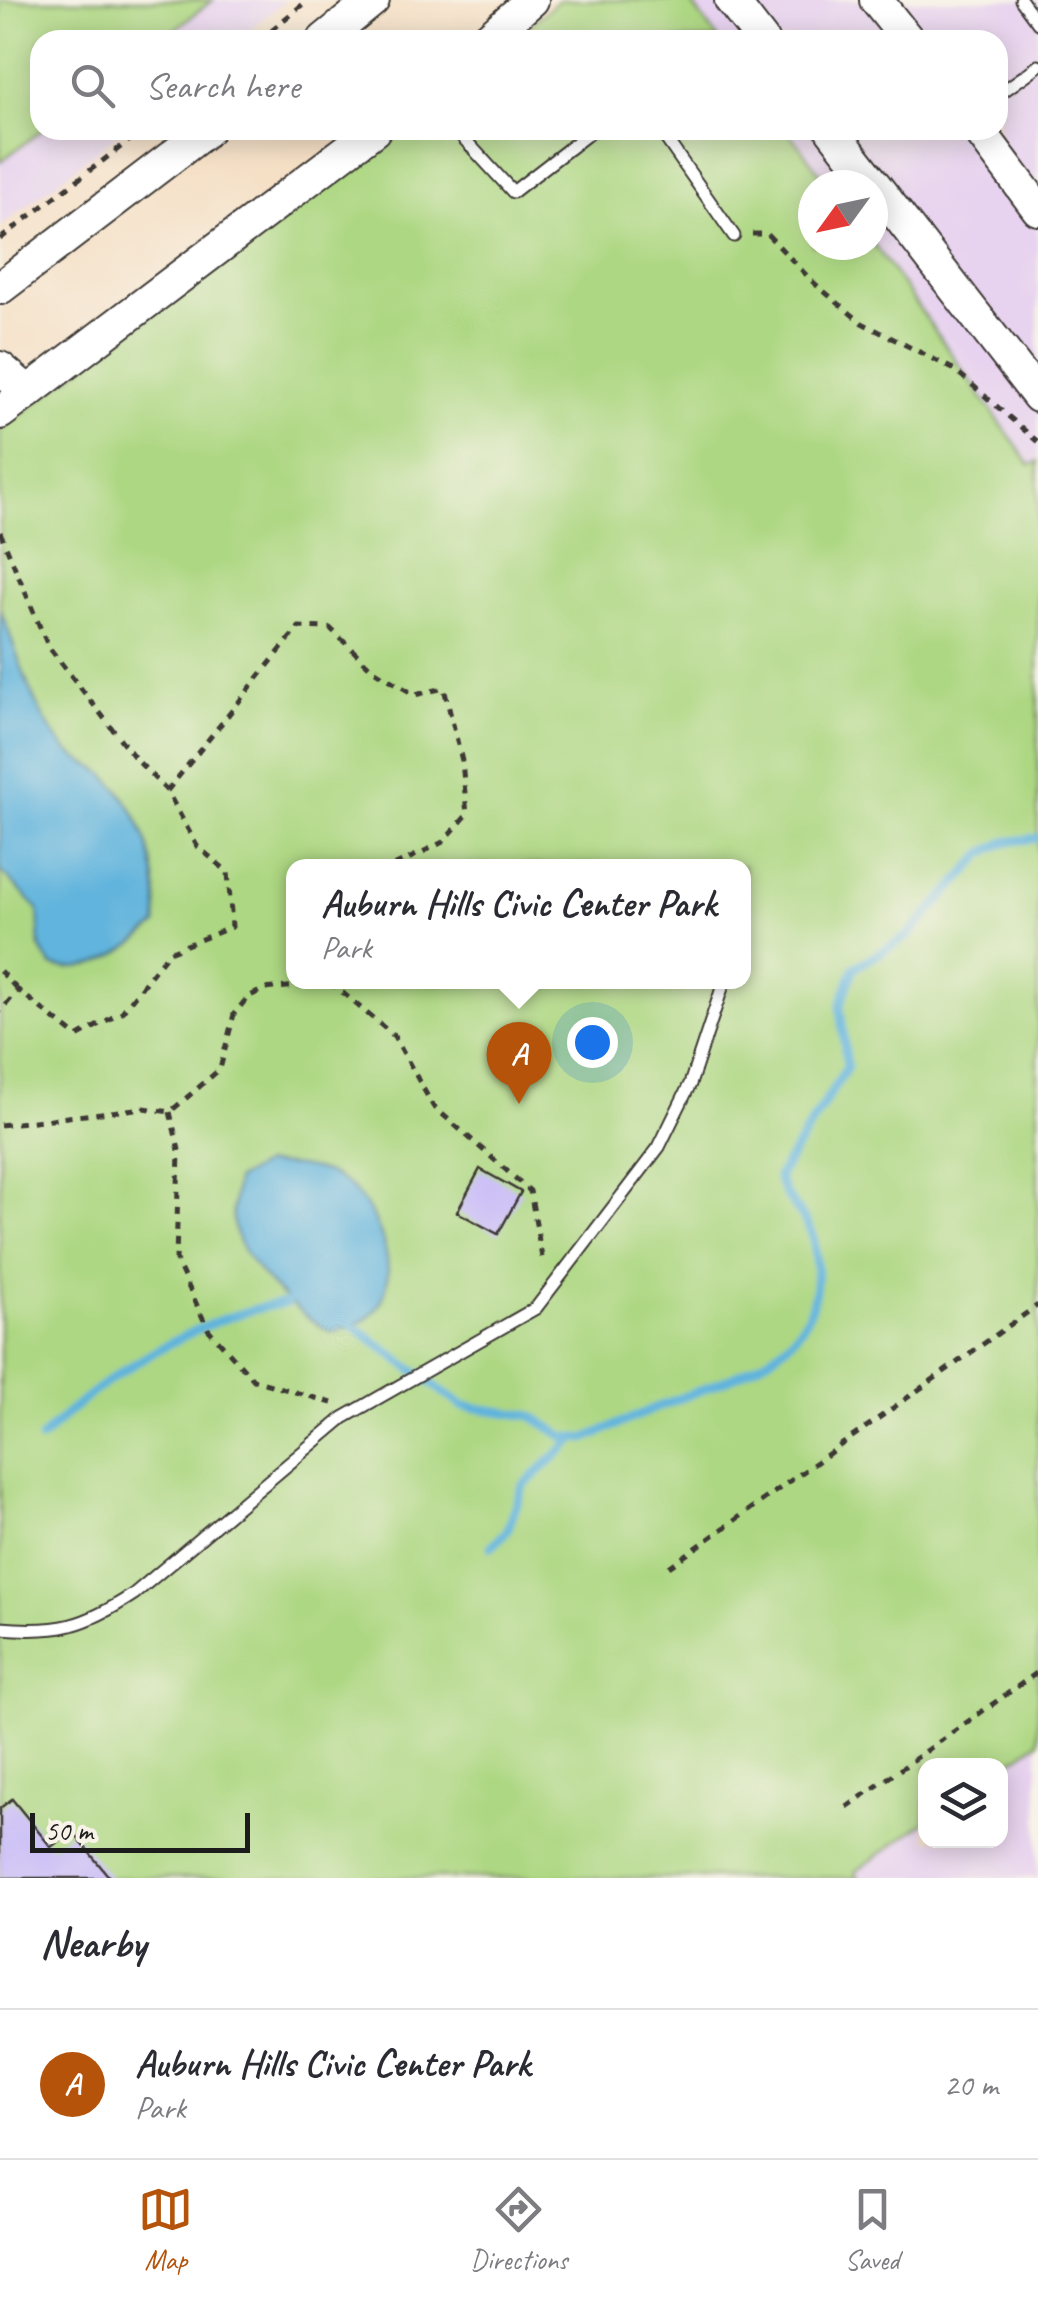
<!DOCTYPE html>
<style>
body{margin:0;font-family:Caveat,sans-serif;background:#f2f2f3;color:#2b2b33}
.controls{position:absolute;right:30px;bottom:30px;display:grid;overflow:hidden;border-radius:20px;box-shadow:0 5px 25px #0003}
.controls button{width:90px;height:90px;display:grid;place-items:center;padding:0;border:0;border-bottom:2px solid #e1e1e2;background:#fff;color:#2b2b33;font:50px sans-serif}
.compass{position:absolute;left:798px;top:170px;width:90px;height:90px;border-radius:50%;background:#fff;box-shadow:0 5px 25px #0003;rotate:237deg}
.scale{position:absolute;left:30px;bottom:25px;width:220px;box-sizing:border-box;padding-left:10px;border:5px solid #1c1c1c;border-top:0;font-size:28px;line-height:35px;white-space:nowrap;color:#1c1c1c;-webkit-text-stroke:8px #f7f3e8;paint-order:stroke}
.you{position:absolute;left:592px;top:1042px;width:35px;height:35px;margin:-25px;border:8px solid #fff;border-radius:50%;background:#1a73e8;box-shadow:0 0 0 15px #1a73e833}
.badge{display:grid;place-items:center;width:65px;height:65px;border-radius:50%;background:#b45309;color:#fff;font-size:32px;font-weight:700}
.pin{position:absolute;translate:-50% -82px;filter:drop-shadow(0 2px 5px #0008)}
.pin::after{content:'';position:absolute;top:52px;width:35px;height:30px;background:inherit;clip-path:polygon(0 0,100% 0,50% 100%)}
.popup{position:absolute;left:286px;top:859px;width:465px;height:130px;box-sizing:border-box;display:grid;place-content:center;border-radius:20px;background:#fff;filter:drop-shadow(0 2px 8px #0005);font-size:32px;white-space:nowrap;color:#7c7c81}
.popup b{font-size:38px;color:#2b2b33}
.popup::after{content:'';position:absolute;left:50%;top:100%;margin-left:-20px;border:20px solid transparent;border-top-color:#fff}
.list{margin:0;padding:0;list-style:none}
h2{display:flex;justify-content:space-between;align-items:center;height:130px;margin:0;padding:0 40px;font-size:42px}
h2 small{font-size:32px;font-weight:400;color:#7c7c81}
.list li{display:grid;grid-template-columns:65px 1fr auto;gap:30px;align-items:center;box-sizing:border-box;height:150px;padding:0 40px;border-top:2px solid #e1e1e2}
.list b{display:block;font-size:38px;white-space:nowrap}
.list p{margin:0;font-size:32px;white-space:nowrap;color:#7c7c81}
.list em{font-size:32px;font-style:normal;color:#7c7c81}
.icon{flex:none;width:55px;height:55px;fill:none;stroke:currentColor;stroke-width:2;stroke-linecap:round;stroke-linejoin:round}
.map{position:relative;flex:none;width:1038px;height:1878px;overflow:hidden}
.search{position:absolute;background:#fff;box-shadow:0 5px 25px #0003;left:30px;right:30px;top:30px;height:110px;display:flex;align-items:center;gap:25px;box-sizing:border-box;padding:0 35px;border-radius:30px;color:#7c7c81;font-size:38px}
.sheet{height:280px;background:#fff}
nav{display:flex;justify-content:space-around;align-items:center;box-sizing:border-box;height:140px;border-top:2px solid #e1e1e2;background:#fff;font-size:28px;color:#7c7c81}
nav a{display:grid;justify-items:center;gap:5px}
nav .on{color:#b45309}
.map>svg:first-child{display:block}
.built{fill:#e7d2ef}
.green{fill:#add782;stroke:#647a4f;stroke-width:2.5;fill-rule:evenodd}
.water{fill:#61b4dd;stroke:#3e687c;stroke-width:2.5}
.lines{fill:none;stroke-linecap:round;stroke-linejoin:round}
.stream{stroke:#61b4dd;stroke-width:9}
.building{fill:#c5b7f9}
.lane-casing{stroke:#3d3935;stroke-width:15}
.secondary-casing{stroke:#3d3935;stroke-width:36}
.path{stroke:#3d3935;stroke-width:5;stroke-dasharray:8 8;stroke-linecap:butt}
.lane{stroke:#fff;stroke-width:11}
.secondary{stroke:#fff;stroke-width:32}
</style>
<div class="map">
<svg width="1038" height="1878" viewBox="0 0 1038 1878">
<rect width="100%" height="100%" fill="#f7f3e8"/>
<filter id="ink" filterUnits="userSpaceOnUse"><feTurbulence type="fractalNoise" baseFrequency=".01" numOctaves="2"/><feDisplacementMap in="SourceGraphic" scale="20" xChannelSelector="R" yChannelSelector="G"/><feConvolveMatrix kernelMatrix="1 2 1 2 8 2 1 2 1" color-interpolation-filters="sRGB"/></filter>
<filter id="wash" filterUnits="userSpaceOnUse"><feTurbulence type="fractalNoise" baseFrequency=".0048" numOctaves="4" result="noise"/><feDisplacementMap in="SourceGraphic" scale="40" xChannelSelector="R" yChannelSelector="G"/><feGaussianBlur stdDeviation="2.25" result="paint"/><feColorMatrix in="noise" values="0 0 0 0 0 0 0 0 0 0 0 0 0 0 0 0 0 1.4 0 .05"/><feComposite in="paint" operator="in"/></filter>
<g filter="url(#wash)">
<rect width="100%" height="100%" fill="#f5dfc5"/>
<g class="built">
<polygon points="0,0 286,0 237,40 40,40 40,130 123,130 0,227"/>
<polygon points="689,0 1038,0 1038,462 1030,466 873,243 873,185 829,185 787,130 998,130 998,40 719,40"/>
<polygon points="1038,1742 1038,1878 859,1878 854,1872 925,1822 926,1840 1000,1840 1001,1769"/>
</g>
<g class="green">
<polygon points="0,0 213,0 161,40 40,40 42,130 0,162"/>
<polygon points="559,0 689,0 719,40 512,40"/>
<path d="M 397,130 L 787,130 L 829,185 L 813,185 L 813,245 L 873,243 L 1030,465 L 1038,462 L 1038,1742 L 1001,1769 L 926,1766 L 925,1822 L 855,1872 L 859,1878 L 0,1878 L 0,430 ZM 294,866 L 744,866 L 744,982 L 294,982 Z"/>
</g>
<g class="water">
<path d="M 0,609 C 19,654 32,714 67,750 C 77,761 94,765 105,775 C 146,814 160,872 157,925 C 127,950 92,976 52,966 L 40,948 L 38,909 L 0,870 Z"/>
<path d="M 264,1164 C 292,1165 323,1165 347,1184 C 380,1212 408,1283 369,1317 C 361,1325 343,1328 332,1332 C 299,1317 236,1259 233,1221 C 231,1208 235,1193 236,1180 Z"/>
</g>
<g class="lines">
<g class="stream">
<path d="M 344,1319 L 462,1406 L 532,1416 L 563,1436 L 585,1439 C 617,1425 650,1410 683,1397 C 762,1366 831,1344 814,1242 C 810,1218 784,1201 778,1177 L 847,1067 L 840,1007 L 854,968 L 907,937 L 984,853 L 1005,842 L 1038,838"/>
<path d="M 41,1439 C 100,1377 202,1314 287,1303"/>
<polyline points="491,1547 507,1531 523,1486 573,1440"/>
</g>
</g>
<g id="blocks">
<g class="building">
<polygon points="480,1169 521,1192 498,1234 457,1212"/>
<polygon points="12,1799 51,1847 72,1831 110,1878 0,1878 0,1808"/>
</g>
</g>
</g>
<g filter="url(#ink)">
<use href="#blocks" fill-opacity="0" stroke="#3d3935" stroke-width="2.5"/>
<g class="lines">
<g class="lane-casing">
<g id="lane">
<polyline points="1021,0 1038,23"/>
<polyline points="998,95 1038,66"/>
<polyline points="456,130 513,192 593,130"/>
<polyline points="660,130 734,236"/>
<path d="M 0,1628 C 59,1633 84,1627 134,1594 L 343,1418 L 536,1308 L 659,1147 L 690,1084 L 724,982"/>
</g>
</g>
<g class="secondary-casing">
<g id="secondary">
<polyline points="731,0 762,40"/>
<polyline points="876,0 908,40"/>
<polyline points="324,40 373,0"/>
<polyline points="486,40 532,0"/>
<polyline points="832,130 1038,396"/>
<polyline points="979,130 1038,209"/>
<polyline points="0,288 207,130"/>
<polyline points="0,368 28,392"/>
<polyline points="0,413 374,130"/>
</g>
</g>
<g class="path">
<polyline points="259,40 308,0"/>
<polyline points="752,234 767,234 814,283 862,323 955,370 1038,442"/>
<polyline points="0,239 143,130"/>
<polyline points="0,532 48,646 135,758 167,791 197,846 228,872 232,927 169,952 122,1012 77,1037 18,990 0,1012"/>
<polyline points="167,791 299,627 330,628 372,669 415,695 444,688 462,761 467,815 443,842 394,866"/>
<polyline points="0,971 18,990"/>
<polyline points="170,1112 179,1150 176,1260 208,1329 254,1380 332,1403"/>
<polyline points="0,1125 144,1108 170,1112 220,1069 234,1014 248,997 264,989 331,983 394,1036 433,1106 530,1191 543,1263"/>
<polyline points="669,1567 1038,1305"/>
<polyline points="847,1807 1038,1672"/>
</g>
<use href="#lane" class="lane"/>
<use href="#secondary" class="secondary"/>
</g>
</g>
</svg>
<div class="controls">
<button><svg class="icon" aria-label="layers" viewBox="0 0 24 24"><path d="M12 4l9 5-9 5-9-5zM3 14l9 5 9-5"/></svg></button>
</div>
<svg class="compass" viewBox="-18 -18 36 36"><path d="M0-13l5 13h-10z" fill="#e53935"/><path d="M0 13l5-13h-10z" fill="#7c7c81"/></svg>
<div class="scale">50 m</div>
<div class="you"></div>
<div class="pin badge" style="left:519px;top:1104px">A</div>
<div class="popup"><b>Auburn Hills Civic Center Park</b>Park</div>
<div class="search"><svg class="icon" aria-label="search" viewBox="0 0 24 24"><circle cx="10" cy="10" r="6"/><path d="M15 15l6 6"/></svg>Search here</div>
</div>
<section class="sheet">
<h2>Nearby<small></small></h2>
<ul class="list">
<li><span class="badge">A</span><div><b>Auburn Hills Civic Center Park</b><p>Park</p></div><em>20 m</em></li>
</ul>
</section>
<nav>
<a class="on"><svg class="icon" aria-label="map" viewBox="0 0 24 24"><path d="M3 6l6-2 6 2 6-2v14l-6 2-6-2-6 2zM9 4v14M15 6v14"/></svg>Map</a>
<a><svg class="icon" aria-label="directions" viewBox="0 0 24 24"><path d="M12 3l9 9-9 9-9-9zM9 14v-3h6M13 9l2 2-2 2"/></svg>Directions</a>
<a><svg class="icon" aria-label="saved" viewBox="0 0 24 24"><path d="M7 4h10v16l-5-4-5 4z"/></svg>Saved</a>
</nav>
